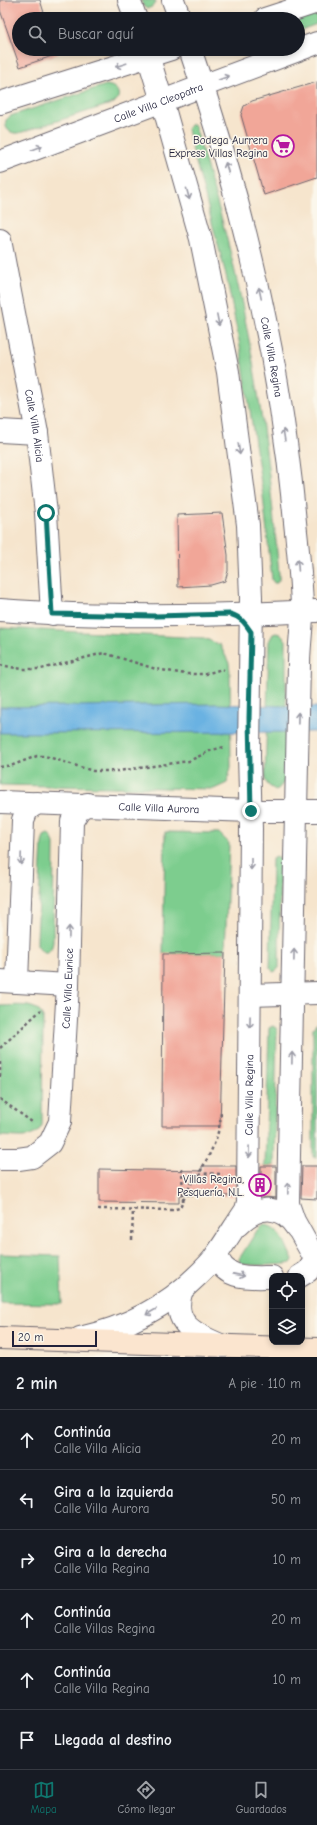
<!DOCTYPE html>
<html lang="es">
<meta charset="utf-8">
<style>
body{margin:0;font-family:"Comic Neue",sans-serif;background:#20242c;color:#f1f3f6}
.controls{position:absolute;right:12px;bottom:12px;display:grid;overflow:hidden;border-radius:8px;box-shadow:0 2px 6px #0003}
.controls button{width:36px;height:36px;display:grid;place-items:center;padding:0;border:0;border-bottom:1px solid #363941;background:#171b24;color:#f1f3f6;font:20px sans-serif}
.scale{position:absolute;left:12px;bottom:10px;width:85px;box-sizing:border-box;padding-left:4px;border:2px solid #22223b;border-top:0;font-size:11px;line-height:14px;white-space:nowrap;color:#22223b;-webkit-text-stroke:3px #fbf7ec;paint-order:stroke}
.stop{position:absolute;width:12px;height:12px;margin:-9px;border:3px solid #0f766e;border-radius:50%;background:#fff}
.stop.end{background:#0f766e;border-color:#fff;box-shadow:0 1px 4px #0008}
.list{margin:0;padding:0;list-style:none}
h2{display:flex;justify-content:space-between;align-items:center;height:52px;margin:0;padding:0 16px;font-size:17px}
h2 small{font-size:13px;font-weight:400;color:#9ea1a6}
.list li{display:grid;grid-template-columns:26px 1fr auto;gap:12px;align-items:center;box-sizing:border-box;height:60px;padding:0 16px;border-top:1px solid #363941}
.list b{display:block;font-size:15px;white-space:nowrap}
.list p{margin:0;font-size:13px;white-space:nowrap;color:#9ea1a6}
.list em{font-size:13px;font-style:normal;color:#9ea1a6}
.icon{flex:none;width:22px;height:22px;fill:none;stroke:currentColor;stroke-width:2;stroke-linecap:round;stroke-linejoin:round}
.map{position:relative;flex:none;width:317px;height:1357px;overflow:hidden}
.search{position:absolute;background:#171b24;box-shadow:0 2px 6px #0003;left:12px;right:12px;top:12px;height:44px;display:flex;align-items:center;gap:10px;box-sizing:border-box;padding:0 14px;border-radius:22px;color:#9ea1a6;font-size:15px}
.sheet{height:412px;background:#171b24}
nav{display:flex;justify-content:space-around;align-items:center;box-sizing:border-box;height:56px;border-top:1px solid #363941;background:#171b24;font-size:11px;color:#9ea1a6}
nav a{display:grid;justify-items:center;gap:2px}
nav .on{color:#0f766e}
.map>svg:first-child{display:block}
.green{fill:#7dcd8e;stroke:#507864}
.water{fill:#6bb2e2;stroke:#466a8e}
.building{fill:#f1a698}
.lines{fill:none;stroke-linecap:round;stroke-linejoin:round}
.minor-casing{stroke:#6c666e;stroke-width:24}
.secondary-casing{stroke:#6c666e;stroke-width:24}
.path{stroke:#6c666e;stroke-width:2.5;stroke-dasharray:3 3;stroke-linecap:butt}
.minor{stroke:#fff;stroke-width:22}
.secondary{stroke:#fbe5cf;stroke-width:22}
.oneway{stroke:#9c9ca7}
.route{stroke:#0f766e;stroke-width:5}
.labels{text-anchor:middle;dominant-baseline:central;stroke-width:3;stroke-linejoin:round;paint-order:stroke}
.street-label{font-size:11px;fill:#22223b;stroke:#fbf7ec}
.poi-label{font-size:11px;fill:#22223b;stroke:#fbf7ec;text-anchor:end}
</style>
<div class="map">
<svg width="317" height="1357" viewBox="0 0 317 1357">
<rect width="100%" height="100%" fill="#fbf7ec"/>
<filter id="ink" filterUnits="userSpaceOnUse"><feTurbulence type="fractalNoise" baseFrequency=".025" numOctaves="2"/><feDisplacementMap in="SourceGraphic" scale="8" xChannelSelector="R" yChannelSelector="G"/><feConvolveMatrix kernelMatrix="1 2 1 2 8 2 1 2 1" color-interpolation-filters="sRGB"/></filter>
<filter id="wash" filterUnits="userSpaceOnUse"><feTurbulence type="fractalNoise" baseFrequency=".012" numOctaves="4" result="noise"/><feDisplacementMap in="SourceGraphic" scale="16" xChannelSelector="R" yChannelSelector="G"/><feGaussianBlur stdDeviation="0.9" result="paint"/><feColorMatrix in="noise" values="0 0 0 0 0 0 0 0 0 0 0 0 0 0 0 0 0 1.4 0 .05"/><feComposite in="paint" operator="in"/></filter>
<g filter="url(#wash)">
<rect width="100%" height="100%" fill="#f6e5cd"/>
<g class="green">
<polygon points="141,0 155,0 156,2 154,6 147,9 143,6"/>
<polygon points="317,8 317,24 298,31 298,19"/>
<polygon points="226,49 249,49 234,54 230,54"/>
<path d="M 106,85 C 117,86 123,95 114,103 L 19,133 C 10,134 4,129 6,120 L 10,116 Z"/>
<path d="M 191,124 L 195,126 C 209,175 224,223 235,272 C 258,371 270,473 279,574 L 279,580 L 277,583 L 274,583 L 272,580 L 263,496 L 241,351 L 226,275 L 187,129 Z"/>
<polygon points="0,628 204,638 220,645 229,663 230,672 231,767 227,783 214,789 0,785"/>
<polygon points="276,633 280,634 286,640 286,780 278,789 275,790 268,785 265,780 269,641 273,634"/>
<polygon points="165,832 219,833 229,843 225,953 163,954"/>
<path d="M 48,834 L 51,836 L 54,843 L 53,939 C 53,945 52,948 48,952 L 43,952 L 37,945 L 37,938 L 42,843 L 44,836 Z"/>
<polygon points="276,856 280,859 279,968 274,972 270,968 272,859"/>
<path d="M 0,1006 C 13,1006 39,1001 43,1018 L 42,1125 C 34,1142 16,1136 0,1136 Z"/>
<polygon points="317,1023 317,1157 313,1157 313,1028"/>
<polygon points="273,1026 277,1029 274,1166 265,1166 269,1028"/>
<path d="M 264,1225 C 281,1226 286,1247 293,1260 L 291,1263 C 283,1265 251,1266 242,1264 C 239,1263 240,1262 239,1259 L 256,1232 Z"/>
<polygon points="0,1254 60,1256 62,1304 0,1303"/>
</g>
<polygon class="water" points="216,704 317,707 317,732 0,733 0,707"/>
<g id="blocks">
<g class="building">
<polygon points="0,0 40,0 46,19 19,19 19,49 57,49 58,54 20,67 0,10"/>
<polygon points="317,82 317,177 264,195 241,115 244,106 252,101"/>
<polygon points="222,513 228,555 228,571 225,581 211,585 178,587 177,515"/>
<polygon points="225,953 220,1126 162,1126 163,954"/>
<polygon points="202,1166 236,1166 236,1196 179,1195 179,1203 99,1202 99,1169 202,1171"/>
<polygon points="261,1166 276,1166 276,1198 261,1197"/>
<polygon points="302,1166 317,1166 317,1199 301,1198"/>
</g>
</g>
</g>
<g filter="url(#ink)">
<use href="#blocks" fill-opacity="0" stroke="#6c666e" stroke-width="1"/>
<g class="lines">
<g class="minor-casing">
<g id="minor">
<polyline points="129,0 136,19"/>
<polyline points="173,0 180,19"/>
<polyline points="265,19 317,2"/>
<path id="s1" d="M 190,49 C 242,199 279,354 294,512 C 297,544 302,580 302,612 C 302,629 299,647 299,664 C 296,844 293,1024 288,1204 L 294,1221 L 317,1262"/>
<polyline points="0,103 171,49"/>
<path id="s2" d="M 0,162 L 317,43"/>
<path id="s3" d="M 0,240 L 37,433 L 46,513 L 52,614"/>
<polyline points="0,431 37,433"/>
<path d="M 0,610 C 105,618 211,616 316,611"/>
<path id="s4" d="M 0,802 L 251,811 L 317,811"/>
<polyline points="0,981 68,985"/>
<polyline points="17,982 23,820 27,810 37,803"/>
<polyline points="250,995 317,993"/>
<path id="s5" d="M 0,1159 L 18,1159 L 32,1157 L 50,1143 L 60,1122 L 68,985 L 72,821 L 79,810 L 87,804"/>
<path d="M 238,1225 C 258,1205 280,1203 297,1228"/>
<path d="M 217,1254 C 222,1281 252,1277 272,1277"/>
<polyline points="300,1276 308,1271 316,1259"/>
<path d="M 182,1290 C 170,1324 196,1335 223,1346"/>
<path id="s6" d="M 80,1338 C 124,1328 164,1309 197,1276 C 203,1270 209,1265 214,1258 C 225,1243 235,1226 246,1210 L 248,1202 L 251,829 L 249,755 L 251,597 L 248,525 L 228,372 L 211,288 L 201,239 L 162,101 L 146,49"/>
</g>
</g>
<g class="secondary-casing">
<polyline id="secondary" points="0,1338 317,1349"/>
</g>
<g class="path">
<polyline points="0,665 22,669 41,669 104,653 156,669 185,674 206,674 222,669 224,670"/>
<polyline points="0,767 13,765 37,756 45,756 93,771 118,771 189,761 212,750 224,747"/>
<polyline points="0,1048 41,1010"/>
<polyline points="0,1062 0,1078"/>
<polyline points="0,1099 32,1122"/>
<polyline points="182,1168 183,1201"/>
<path d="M 197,1177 C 210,1154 220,1138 221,1111"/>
<path d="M 98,1209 L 173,1210 L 179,1208 C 186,1198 190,1177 203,1174 C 209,1173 217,1174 223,1174"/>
<polyline points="132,1240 133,1209"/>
</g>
<use href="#minor" class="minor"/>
<use href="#secondary" class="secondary"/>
</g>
<defs><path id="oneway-shaft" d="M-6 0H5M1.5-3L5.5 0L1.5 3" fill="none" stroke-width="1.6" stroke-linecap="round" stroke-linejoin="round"/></defs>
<g class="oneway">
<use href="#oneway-shaft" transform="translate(121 65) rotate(162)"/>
<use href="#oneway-shaft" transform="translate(224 78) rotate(-20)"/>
<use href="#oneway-shaft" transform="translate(37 148) rotate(-21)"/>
<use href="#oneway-shaft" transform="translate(227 168) rotate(-106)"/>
<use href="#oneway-shaft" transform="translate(188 194) rotate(75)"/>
<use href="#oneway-shaft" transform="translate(260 293) rotate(-102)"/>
<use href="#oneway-shaft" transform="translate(218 320) rotate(79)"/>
<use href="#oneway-shaft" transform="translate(284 435) rotate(-99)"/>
<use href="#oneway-shaft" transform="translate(239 449) rotate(82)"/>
<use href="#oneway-shaft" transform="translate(298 565) rotate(-94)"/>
<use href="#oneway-shaft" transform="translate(298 718) rotate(-89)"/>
<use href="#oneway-shaft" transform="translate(21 859) rotate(92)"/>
<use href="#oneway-shaft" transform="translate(251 864) rotate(90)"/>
<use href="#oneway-shaft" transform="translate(69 932) rotate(-89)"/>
<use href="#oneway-shaft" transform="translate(294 955) rotate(-89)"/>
<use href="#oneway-shaft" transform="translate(250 1022) rotate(91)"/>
<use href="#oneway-shaft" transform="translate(292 1058) rotate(-89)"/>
<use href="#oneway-shaft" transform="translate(249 1152) rotate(91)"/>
<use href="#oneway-shaft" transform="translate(288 1188) rotate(-88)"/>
<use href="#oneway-shaft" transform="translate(239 1275) rotate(11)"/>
<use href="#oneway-shaft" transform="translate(151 1312) rotate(150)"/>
</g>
</g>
<g class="lines" filter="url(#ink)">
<path class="route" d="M 46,513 L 52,614 L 155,616 L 230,614 C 241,617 245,623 251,632 L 249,719 L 251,811"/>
</g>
<defs>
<g id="supermarket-ring" transform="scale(1.15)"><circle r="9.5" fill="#fbf7ec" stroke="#b5179e" stroke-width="1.5"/><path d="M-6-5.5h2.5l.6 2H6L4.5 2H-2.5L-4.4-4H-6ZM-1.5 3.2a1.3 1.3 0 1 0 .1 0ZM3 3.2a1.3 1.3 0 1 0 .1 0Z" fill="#b5179e"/></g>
<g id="building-ring" transform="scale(1.15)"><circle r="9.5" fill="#fbf7ec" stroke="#b5179e" stroke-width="1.5"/><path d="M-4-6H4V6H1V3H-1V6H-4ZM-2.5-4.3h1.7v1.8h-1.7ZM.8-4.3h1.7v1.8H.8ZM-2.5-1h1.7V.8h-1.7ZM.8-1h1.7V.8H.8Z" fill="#b5179e"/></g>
</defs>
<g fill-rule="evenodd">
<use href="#supermarket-ring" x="283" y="146"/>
<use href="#building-ring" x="260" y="1185"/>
</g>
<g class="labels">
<g class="street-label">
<text stroke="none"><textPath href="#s2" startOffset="169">Calle Villa Cleopatra</textPath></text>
<text stroke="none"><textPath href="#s1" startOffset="319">Calle Villa Regina</textPath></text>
<text stroke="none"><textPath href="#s3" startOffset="189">Calle Villa Alicia</textPath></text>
<text stroke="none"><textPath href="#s4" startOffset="159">Calle Villa Aurora</textPath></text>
<text stroke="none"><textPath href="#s5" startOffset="212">Calle Villa Eunice</textPath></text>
<text stroke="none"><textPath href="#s6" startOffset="332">Calle Villa Regina</textPath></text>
</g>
<g class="poi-label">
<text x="268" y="140">Bodega Aurrera<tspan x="268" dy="13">Express Villas Regina</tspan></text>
<text x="244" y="1179">Villas Regina,<tspan x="244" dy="13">Pesquería, N.L.</tspan></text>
</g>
</g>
</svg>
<div class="controls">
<button><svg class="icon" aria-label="locate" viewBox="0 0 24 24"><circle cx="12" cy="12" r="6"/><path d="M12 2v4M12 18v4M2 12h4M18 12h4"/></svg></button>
<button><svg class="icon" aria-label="layers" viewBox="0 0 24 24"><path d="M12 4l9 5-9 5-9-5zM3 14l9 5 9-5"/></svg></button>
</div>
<div class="scale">20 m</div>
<div class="stop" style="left:46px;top:513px"></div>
<div class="stop end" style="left:251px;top:811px"></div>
<div class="search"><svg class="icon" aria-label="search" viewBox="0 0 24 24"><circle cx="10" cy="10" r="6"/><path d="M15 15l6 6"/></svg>Buscar aquí</div>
</div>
<section class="sheet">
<h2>2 min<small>A pie · 110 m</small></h2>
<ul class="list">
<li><svg class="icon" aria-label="ahead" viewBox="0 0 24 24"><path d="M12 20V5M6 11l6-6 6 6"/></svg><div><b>Continúa</b><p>Calle Villa Alicia</p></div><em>20 m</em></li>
<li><svg class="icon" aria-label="left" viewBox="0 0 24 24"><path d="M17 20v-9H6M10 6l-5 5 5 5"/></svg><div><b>Gira a la izquierda</b><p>Calle Villa Aurora</p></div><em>50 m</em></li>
<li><svg class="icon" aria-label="right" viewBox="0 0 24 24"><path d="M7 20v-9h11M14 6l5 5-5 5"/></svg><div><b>Gira a la derecha</b><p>Calle Villa Regina</p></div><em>10 m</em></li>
<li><svg class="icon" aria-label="ahead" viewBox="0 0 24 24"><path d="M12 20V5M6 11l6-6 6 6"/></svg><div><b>Continúa</b><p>Calle Villas Regina</p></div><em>20 m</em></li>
<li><svg class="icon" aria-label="ahead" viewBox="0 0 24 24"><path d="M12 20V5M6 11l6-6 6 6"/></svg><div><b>Continúa</b><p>Calle Villa Regina</p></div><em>10 m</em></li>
<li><svg class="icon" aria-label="arrive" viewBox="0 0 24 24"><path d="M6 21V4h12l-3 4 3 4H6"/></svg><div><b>Llegada al destino</b></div></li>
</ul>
</section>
<nav>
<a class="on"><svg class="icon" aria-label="map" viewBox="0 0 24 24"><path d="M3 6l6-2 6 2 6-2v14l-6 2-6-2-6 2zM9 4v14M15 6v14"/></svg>Mapa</a>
<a><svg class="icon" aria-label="directions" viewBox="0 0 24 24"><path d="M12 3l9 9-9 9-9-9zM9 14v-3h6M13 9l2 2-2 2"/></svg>Cómo llegar</a>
<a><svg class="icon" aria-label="saved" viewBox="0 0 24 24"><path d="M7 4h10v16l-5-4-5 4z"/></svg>Guardados</a>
</nav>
